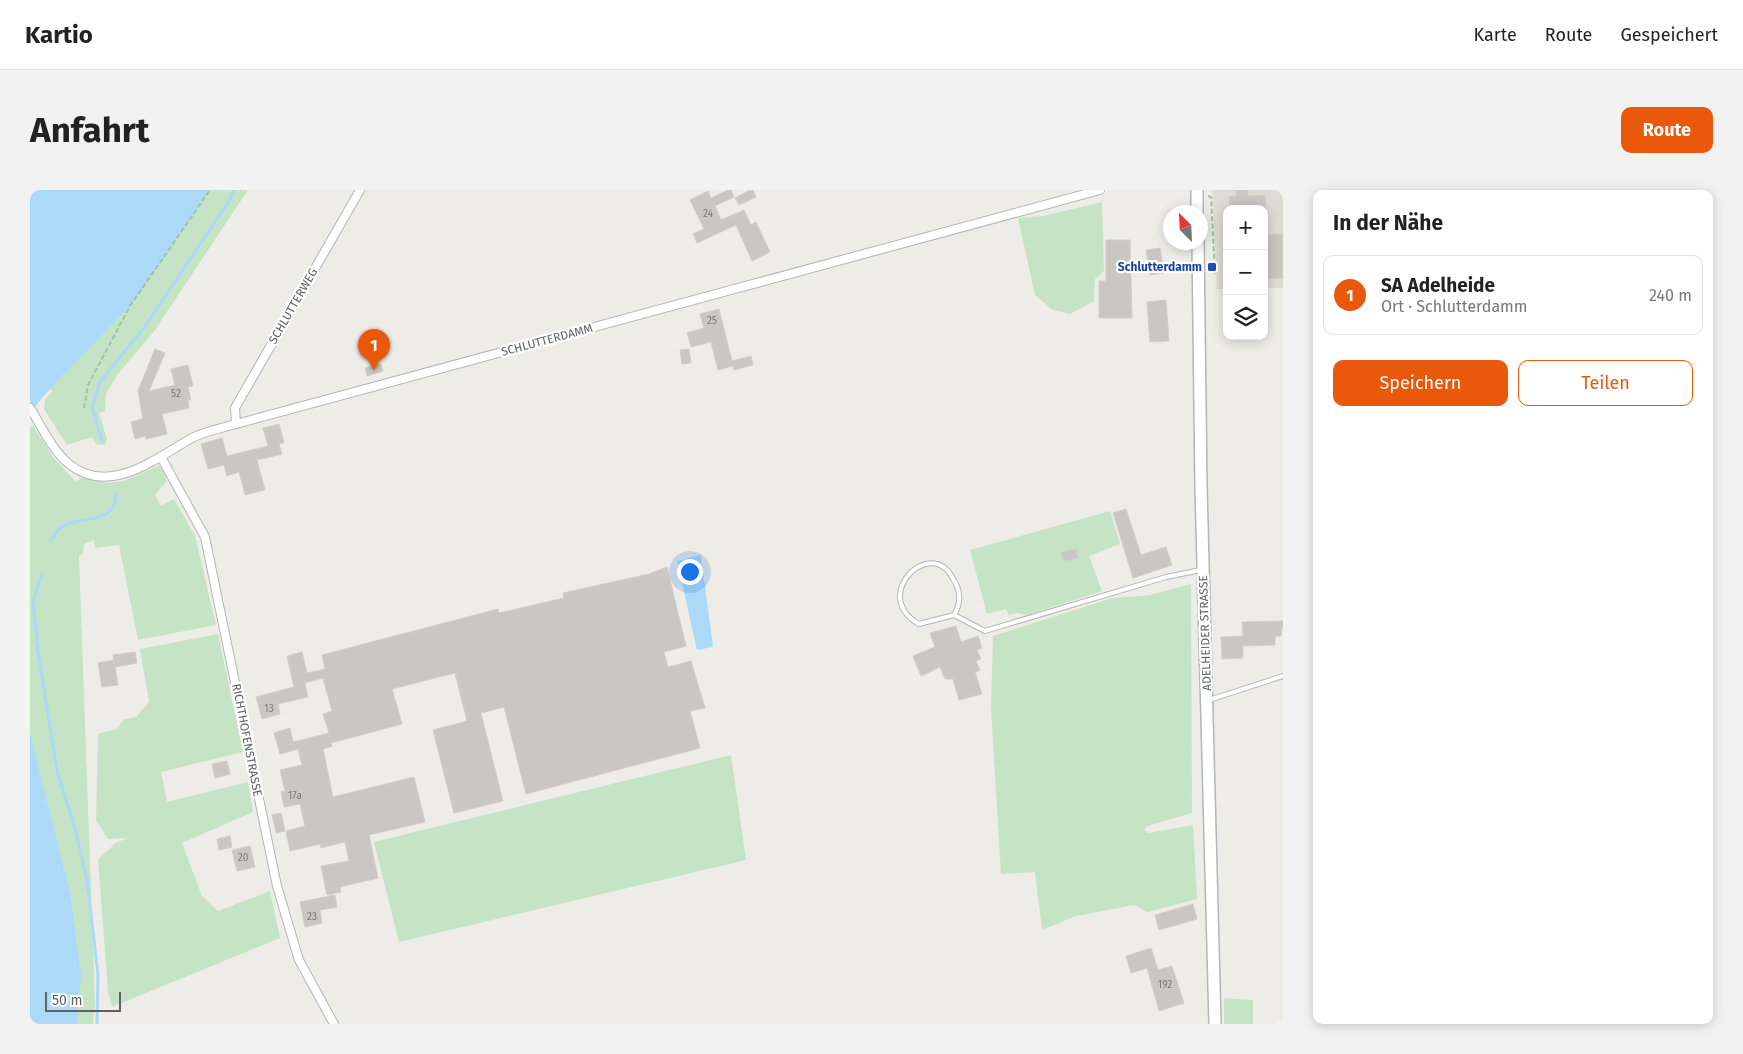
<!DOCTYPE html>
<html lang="de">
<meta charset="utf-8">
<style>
body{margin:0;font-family:"Fira Sans",sans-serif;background:#f2f2f2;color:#222}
.controls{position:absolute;right:15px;top:15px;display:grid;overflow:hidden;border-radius:10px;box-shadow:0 2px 12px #0003}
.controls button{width:45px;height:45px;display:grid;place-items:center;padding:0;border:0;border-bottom:1px solid #e0e0e0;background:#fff;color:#222;font:25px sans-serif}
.compass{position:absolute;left:1133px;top:15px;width:45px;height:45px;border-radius:50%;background:#fff;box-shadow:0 2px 12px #0003;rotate:336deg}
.scale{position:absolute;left:15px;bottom:12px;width:76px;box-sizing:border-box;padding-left:5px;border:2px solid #5d6165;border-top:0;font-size:14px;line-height:18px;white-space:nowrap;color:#5d6165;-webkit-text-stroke:4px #fff;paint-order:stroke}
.you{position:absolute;left:659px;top:381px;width:18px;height:18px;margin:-12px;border:4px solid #fff;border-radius:50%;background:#1a73e8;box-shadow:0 0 0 8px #1a73e833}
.badge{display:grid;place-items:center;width:32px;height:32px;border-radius:50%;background:#ea580c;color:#fff;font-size:16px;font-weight:700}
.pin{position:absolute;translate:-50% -41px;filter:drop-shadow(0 1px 2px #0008)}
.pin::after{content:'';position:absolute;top:26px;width:18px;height:15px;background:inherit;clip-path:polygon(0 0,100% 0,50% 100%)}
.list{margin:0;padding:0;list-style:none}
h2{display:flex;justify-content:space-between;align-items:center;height:65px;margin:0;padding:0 20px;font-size:21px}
h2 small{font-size:16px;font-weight:400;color:#767676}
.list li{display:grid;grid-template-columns:32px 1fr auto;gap:15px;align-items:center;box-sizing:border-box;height:80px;margin:0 10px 10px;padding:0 10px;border:1px solid #e0e0e0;border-radius:10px}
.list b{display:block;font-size:19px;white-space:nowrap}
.list p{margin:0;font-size:16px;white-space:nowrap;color:#767676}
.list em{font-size:16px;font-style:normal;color:#767676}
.actions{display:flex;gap:10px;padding:15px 20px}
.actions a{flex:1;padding:11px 0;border:1px solid #ea580c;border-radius:10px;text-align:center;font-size:18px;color:#ea580c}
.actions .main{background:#ea580c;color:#fff}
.icon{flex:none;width:28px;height:28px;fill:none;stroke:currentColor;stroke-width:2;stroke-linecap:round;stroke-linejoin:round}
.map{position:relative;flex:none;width:1253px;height:834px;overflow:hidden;border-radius:10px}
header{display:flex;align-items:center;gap:30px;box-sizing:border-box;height:70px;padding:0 25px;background:#fff;border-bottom:1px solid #e0e0e0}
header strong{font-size:24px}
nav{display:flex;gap:28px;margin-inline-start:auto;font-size:18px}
.intro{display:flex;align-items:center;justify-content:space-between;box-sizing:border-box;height:120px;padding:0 30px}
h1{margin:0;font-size:35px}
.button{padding:12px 22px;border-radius:10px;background:#ea580c;color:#fff;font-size:18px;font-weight:700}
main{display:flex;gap:30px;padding:0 30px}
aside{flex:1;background:#fff;border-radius:10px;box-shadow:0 2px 12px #0003}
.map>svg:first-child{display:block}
.education{fill:#dedbd4}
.green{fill:#c5e4c5}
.water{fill:#add9f8}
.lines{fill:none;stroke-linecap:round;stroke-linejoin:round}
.stream{stroke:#add9f8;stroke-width:3}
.building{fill:#cac7c2;stroke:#d3cec5}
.lane-casing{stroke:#b3b6b9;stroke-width:6}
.street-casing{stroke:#b3b6b9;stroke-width:10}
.secondary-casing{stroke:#b2b5b9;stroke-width:14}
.path{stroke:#9ec4a8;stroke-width:2;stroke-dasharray:5 2.5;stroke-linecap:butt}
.lane{stroke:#fff;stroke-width:4}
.street{stroke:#fff;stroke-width:8}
.secondary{stroke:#fff;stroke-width:11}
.transit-dot{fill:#1a4fb4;stroke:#fff;stroke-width:2}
.labels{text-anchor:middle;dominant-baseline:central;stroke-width:4.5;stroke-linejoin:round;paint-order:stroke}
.number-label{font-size:10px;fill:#787a7c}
.transit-label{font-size:12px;font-weight:bold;fill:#164399;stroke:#fff;text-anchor:end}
.street-label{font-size:12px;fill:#5d6165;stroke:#fff}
</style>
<header>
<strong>Kartio</strong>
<nav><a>Karte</a><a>Route</a><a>Gespeichert</a></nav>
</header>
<div class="intro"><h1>Anfahrt</h1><a class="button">Route</a></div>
<main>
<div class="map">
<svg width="1253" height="834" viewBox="0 0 1253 834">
<rect width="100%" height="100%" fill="#eeece6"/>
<polygon class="education" points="1182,0 1253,0 1253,98 1234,98 1234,19 1197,19 1197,99 1187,99"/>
<g class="green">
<polygon points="29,0 218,0 125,140 87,185 76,204 75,221 69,223 77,249 75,255 66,254 62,247 37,255 14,219 15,210 22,201 17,197"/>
<polygon points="1072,12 1074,81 1065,89 1064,111 1040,124 1023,120 1005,105 988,28 1013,26"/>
<polygon points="3,236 23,267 46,292 51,288 79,293 94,291 129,276 136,284 136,292 125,305 131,316 144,309 165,346 186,435 108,450 89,355 65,358 64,350 54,354 53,363 49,366 65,813 63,834 0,834 0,238"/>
<polygon points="1080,321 1090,354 1059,366 1072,401 997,425 987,423 979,425 976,419 957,424 940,360"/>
<polygon points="1161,394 1162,623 1117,636 1114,640 1118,643 1163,635 1167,709 1117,722 1104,715 1046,726 1012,740 1005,682 971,684 961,519 963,446 1082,408 1120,405"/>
<polygon points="188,444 213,562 131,582 137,612 218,592 223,622 152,653 172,706 188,721 240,701 250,748 82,817 78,801 68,669 87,652 99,648 78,649 66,630 68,544 87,539 94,529 106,527 119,512 110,459"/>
<polygon points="701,565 716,670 369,752 344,652"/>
<polygon points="1194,808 1223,810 1223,834 1194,834"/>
</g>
<g class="water">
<polygon points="0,0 180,0 100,116 20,199 7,214 0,227"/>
<polygon points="671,365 683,457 667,460 647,371"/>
<polygon points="0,544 40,702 51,784 47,834 0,834"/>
</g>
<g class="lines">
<g class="stream">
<polyline points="72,251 62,216 70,192 113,139 198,13 204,0"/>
<path d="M 21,351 C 23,347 26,341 30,338 C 48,324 85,337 86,305"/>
<polyline points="12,385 3,411 8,461 27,581 44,635 57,690 68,785 67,834"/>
</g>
</g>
<g class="building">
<polygon points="698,0 701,0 704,7 685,16 691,30 714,20 721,35 726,32 740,62 722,71 706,35 667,53 663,44 674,39 660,10 678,1 681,8"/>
<polygon points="720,0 723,0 726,7 709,15 705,8"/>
<polygon points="1206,0 1218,0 1218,6 1235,5 1236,19 1200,19 1199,6 1206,6"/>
<polygon points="1253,44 1253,88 1236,89 1234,45"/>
<polygon points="1076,50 1100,50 1102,128 1069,128 1069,91 1076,91"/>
<polygon points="1130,58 1134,83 1120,85 1116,60"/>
<polygon points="1136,110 1139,151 1120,152 1117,112"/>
<polygon points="689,119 702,171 721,166 723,175 704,180 703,176 688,180 681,152 661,157 657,143 674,138 670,124"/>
<polygon points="125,159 135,163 119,201 145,195 141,179 158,175 163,196 158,197 161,210 158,210 159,218 132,224 137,244 116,249 115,246 105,249 101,232 113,229 108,201"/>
<polygon points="659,159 661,173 652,174 650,160"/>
<polygon points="351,174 353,181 337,186 335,178"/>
<polygon points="249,234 254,253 249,254 252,264 227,270 235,300 215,305 209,282 197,286 194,275 178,279 171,254 192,248 197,266 238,256 233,238"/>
<polygon points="1096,319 1111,365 1136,357 1142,375 1103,388 1083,323"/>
<polygon points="1046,359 1048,368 1033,371 1031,362"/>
<polygon points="637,377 656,456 634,462 638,477 661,471 675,518 660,521 670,558 496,604 474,517 451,523 473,611 424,623 403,540 437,531 425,483 362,499 372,534 301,553 302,556 293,559 303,607 384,587 395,632 339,645 348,688 310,697 311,702 297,705 291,676 319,671 315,652 291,658 290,654 260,661 256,641 275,636 270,614 254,617 251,602 255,601 250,580 272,575 268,559 250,564 244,543 260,538 263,552 299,543 293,524 302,521 293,488 275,493 278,507 248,514 250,524 232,529 226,507 264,497 257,466 272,462 277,483 295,479 292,465 468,419 469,423 534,408 533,403 619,384"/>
<polygon points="1253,431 1251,446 1245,446 1245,455 1213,456 1213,468 1192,469 1191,447 1213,446 1212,432"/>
<polygon points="926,436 931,452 948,446 952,458 947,460 951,469 946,471 950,480 945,482 952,504 929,510 923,489 915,489 910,477 891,486 883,466 905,457 900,443"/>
<polygon points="105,462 107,473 85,477 83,465"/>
<polygon points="84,470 88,495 72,497 68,473"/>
<polygon points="197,571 200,584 185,588 182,574"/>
<polygon points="251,623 255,641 246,643 242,625"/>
<polygon points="200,646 202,657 189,660 187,649"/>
<polygon points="220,656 225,677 207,681 202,660"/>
<polygon points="305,705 307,717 290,720 292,733 275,737 270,712"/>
<polygon points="1163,714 1167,729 1129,740 1125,725"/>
<polygon points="1121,758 1128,780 1142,776 1154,813 1129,821 1117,778 1101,783 1096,766"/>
</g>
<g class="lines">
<g class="lane-casing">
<g id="lane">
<path d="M 924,425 C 930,415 931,403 925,392 C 922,388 920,382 916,379 C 890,356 844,409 889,434 L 924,425 L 955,441 L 1136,387 L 1171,380"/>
<polyline points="1179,510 1253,486"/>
</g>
</g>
<g class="street-casing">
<g id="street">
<path d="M 0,218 C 12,237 22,260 39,274 C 80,307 126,268 162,248 C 175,241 192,238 206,234 L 1070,0"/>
<polyline points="206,234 205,218 330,0"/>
<polyline points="131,267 175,347 247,696 269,770 304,834"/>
</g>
</g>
<g class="secondary-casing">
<g id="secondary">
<polyline points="1167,0 1167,22"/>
<polyline points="1168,52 1171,297 1185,834"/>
</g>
</g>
<g class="path">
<polyline points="1178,6 1181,7 1185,85"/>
<polyline points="54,218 58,195 100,116 180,0"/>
</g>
<use href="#lane" class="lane"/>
<use href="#street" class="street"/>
<use href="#secondary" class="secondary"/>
</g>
<rect class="transit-dot" x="1177" y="72" width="10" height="10" rx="2.5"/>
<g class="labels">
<g class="number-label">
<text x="678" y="24">24</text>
<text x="682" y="131">25</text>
<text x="146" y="204">52</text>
<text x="239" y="519">13</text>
<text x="265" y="606">17a</text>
<text x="213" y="668">20</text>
<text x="282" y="727">23</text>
<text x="1135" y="795">192</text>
</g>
<g class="transit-label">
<text x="1172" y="77">Schlutterdamm</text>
</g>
<g class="street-label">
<text transform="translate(263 116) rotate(-60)">SCHLUTTERWEG</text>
<text transform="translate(517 150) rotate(-15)">SCHLUTTERDAMM</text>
<text transform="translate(1175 443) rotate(-92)">ADELHEIDER STRASSE</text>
<text transform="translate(217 550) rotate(79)">RICHTHOFENSTRASSE</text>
</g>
</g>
</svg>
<div class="controls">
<button>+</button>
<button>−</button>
<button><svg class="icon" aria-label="layers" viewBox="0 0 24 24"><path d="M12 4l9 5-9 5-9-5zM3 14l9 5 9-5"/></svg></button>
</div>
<svg class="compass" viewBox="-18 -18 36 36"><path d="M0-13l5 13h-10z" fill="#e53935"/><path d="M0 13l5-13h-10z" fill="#767676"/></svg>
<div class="scale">50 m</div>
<div class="you"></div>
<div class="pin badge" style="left:344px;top:180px">1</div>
</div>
<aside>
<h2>In der Nähe<small></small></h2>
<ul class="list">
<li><span class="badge">1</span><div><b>SA Adelheide</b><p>Ort · Schlutterdamm</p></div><em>240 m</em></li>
</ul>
<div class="actions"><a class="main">Speichern</a><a>Teilen</a></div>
</aside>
</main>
